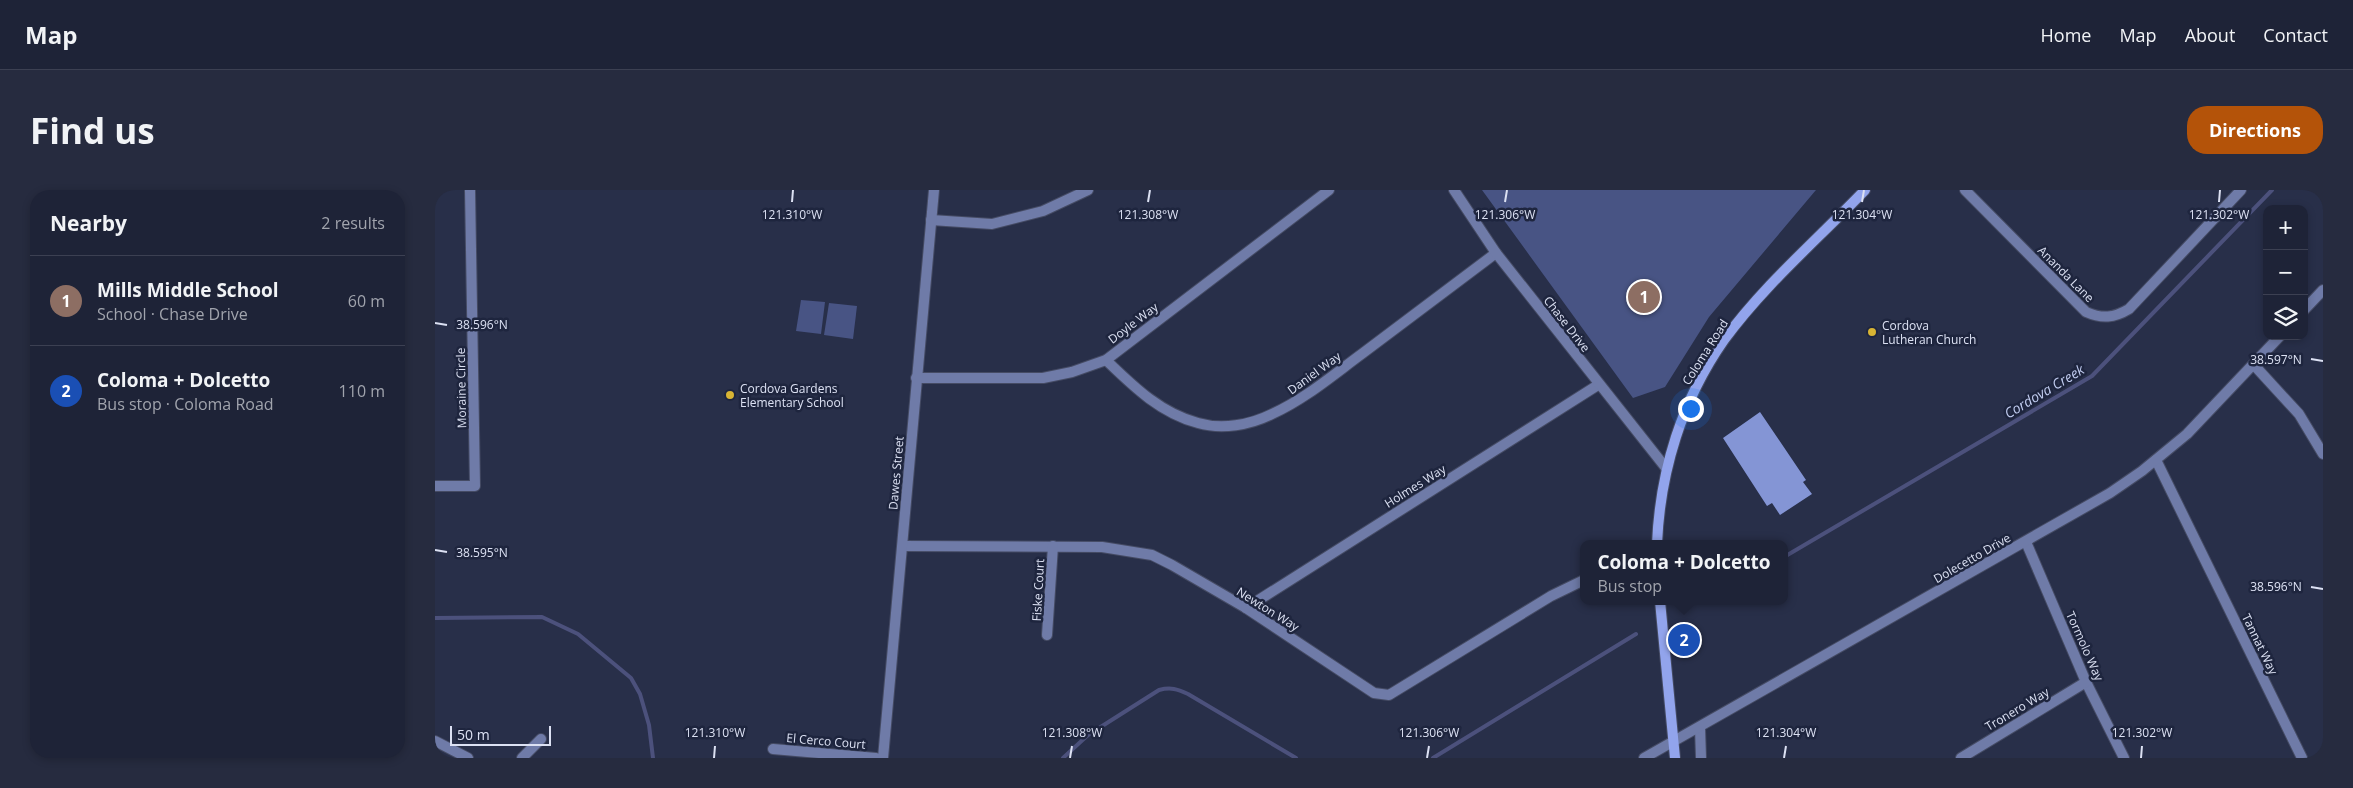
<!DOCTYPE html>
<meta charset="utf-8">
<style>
body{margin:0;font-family:"Open Sans",sans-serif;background:#262b3f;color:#f1f3f6}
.controls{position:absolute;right:15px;top:15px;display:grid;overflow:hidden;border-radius:10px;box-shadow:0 2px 8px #0003}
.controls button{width:45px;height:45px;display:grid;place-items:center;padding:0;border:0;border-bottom:1px solid #3c4052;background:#1e2337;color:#f1f3f6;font:25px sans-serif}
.scale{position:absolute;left:15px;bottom:12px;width:101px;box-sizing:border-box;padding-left:5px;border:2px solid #dce1f3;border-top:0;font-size:14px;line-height:18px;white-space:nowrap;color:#dce1f3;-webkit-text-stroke:4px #1e253e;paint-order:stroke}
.you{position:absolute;left:1255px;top:218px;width:18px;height:18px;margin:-12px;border:4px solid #fff;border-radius:50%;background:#1a73e8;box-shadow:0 0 0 8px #1a73e833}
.badge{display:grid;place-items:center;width:32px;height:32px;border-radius:50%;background:#b45309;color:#fff;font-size:16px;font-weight:700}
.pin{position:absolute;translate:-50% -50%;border:2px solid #fff;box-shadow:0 1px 5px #0006}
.popup{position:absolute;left:1145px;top:350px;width:208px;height:65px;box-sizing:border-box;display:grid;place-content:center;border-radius:10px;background:#1e2337;filter:drop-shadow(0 1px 4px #0005);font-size:16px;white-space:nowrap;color:#a1a4ad}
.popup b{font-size:19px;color:#f1f3f6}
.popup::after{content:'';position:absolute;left:50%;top:100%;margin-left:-10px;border:10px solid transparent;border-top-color:#1e2337}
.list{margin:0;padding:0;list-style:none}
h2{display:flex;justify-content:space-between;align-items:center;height:65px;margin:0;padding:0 20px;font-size:21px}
h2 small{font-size:16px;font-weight:400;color:#a1a4ad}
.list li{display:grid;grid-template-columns:32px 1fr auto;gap:15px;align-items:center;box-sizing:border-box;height:90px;padding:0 20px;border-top:1px solid #3c4052}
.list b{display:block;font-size:19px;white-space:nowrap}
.list p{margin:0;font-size:16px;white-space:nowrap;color:#a1a4ad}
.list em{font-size:16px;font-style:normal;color:#a1a4ad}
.icon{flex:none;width:28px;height:28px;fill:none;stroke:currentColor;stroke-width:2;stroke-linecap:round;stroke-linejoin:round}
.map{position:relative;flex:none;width:1888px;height:568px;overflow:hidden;border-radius:20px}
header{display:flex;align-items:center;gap:30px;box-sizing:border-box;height:70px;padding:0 25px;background:#1e2337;border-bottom:1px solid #3c4052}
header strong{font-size:24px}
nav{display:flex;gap:28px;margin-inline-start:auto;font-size:18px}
.intro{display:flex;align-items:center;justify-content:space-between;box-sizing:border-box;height:120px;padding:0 30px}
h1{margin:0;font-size:35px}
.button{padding:12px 22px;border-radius:20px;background:#b45309;color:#fff;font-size:18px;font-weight:700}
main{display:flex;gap:30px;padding:0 30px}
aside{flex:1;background:#1e2337;border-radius:20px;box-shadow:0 2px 8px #0003}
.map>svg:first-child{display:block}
.green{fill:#485484}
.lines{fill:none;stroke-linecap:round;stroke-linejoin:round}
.stream{stroke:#4c517c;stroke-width:4}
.building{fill:#8495d5}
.minor-casing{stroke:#454b64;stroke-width:12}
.tertiary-casing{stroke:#454b64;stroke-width:12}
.secondary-casing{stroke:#454b64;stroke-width:12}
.minor{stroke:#6f7ba8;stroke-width:10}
.tertiary{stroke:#6f7ba8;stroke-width:10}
.secondary{stroke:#92a4ec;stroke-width:10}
.ticks{fill:none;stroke:#dce1f3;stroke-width:2}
.poi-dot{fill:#d8b434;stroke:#1e253e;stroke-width:2}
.labels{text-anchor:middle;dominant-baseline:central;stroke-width:5;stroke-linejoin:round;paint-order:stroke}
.street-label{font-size:12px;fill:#dce1f3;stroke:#1e253e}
.poi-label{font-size:12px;fill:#dce1f3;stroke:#1e253e;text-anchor:start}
.water-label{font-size:14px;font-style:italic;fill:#c1ccf0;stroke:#1e253e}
.ticks-label{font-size:12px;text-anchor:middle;fill:#dce1f3;stroke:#1e253e;stroke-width:5;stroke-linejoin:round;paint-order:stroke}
</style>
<header>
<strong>Map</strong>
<nav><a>Home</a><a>Map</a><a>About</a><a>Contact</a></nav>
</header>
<div class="intro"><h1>Find us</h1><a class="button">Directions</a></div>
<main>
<aside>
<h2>Nearby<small>2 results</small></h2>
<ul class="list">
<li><span class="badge" style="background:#8d6e63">1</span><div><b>Mills Middle School</b><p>School · Chase Drive</p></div><em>60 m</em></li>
<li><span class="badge" style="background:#1a4fb4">2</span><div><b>Coloma + Dolcetto</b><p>Bus stop · Coloma Road</p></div><em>110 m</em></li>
</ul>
</aside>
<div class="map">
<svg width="1888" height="568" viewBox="0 0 1888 568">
<rect width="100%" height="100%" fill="#282f49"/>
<g class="green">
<polygon points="1047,0 1381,0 1274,127 1230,197 1198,208"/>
<polygon points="366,110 390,112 386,144 361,141"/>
<polygon points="394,113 422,116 418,149 389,145"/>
</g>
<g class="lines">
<g class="stream">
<polyline points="1349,367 1657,186 1837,0"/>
<polyline points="1253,414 1259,411"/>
<polyline points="0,428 107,427 143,444 196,488 205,504 214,535 218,568"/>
<path d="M 628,568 L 653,545 L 724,500 C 736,497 742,499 753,504 L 861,568"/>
<polyline points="998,568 1201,444"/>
</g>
</g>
<polygon class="building" points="1325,222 1371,290 1368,292 1377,304 1345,325 1337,313 1332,316 1288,248"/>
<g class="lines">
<g class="minor-casing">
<g id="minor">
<path d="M 1530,0 L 1651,122 C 1667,129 1679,128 1694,119 L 1806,0"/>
<polyline points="496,30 557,34 608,21 653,0"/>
<path d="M 671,170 C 698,196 725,223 763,233 C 787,240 815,235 837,224 C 870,209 898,185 928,163 C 972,130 1017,96 1061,63"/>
<polyline points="1819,175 1864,224 1888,264"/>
<polyline points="481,188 608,188 637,182 671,170 894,0"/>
<polyline points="1721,270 1867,568"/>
<polyline points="0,296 40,296 35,0"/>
<polyline points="1591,352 1651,492 1689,568"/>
<polyline points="468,356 667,357 717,365 737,375 811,418 939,503 954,505 1116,406 1149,390"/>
<polyline points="811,418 1163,195"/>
<polyline points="612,445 618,356"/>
<polyline points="1265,538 1266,568"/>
<polyline points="0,551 33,568"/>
<polyline points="338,559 441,568"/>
<polyline points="87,568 106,549"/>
<polyline points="1526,568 1651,492"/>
</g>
</g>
<g class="tertiary-casing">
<g id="tertiary">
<polyline points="1019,0 1061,63 1231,278"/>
<polyline points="1869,120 1888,100"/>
<polyline points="448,568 499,0"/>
<polyline points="1209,568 1675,303 1707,281 1752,244 1845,146"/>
</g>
</g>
<g class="secondary-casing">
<g id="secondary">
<path d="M 1222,354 C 1225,281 1247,210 1289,150 C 1329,95 1383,49 1430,0"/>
<polyline points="1225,411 1240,568"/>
</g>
</g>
<use href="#minor" class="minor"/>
<use href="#tertiary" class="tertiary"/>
<use href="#secondary" class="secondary"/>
</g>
<path class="ticks" d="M 357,12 L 358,0M 713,12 L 715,0M 1070,12 L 1072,0M 1427,12 L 1429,0M 1784,12 L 1785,0M 0,133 L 12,135M 1876,169 L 1888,171M 0,360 L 12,362M 1876,397 L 1888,399M 279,568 L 280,556M 635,568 L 637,556M 992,568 L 994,556M 1349,568 L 1351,556M 1706,568 L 1707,556"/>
<g class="poi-dot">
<circle cx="1437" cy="142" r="5"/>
<circle cx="295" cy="205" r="5"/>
</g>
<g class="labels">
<g class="street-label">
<text transform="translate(1631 84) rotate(45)">Ananda Lane</text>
<text transform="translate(698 133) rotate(-37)">Doyle Way</text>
<text transform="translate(1132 134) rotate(52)">Chase Drive</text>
<text transform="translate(1270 162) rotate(-58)">Coloma Road</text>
<text transform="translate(879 183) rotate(-36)">Daniel Way</text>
<text transform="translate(26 198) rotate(-91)">Moraine Circle</text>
<text transform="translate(461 283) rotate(-85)">Dawes Street</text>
<text transform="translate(980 296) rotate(-32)">Holmes Way</text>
<text transform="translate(1537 368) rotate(-30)">Dolecetto Drive</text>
<text transform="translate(603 400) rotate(-87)">Fiske Court</text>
<text transform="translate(833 419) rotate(32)">Newton Way</text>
<text transform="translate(1825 454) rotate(64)">Tannat Way</text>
<text transform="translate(1650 456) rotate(66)">Tormolo Way</text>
<text transform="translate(1582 519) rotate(-31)">Tronero Way</text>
<text transform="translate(391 551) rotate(5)">El Cerco Court</text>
</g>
<g class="poi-label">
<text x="1447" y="135">Cordova<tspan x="1447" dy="14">Lutheran Church</tspan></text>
<text x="305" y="198">Cordova Gardens<tspan x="305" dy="14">Elementary School</tspan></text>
</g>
<g class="water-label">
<text transform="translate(1609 201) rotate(-31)">Cordova Creek</text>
</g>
</g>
<g class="ticks-label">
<text x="357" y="29">121.310°W</text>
<text x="713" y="29">121.308°W</text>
<text x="1070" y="29">121.306°W</text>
<text x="1427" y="29">121.304°W</text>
<text x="1784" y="29">121.302°W</text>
<text x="47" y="139">38.596°N</text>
<text x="1841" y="174">38.597°N</text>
<text x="47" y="367">38.595°N</text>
<text x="1841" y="401">38.596°N</text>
<text x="280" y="547">121.310°W</text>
<text x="637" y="547">121.308°W</text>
<text x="994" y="547">121.306°W</text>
<text x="1351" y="547">121.304°W</text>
<text x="1707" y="547">121.302°W</text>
</g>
</svg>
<div class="controls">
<button>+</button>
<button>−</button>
<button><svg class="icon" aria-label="layers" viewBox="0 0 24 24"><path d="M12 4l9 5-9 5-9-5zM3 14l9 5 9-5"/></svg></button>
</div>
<div class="scale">50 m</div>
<div class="you"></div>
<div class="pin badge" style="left:1209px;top:107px;background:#8d6e63">1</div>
<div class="pin badge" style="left:1249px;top:450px;background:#1a4fb4">2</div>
<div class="popup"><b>Coloma + Dolcetto</b>Bus stop</div>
</div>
</main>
